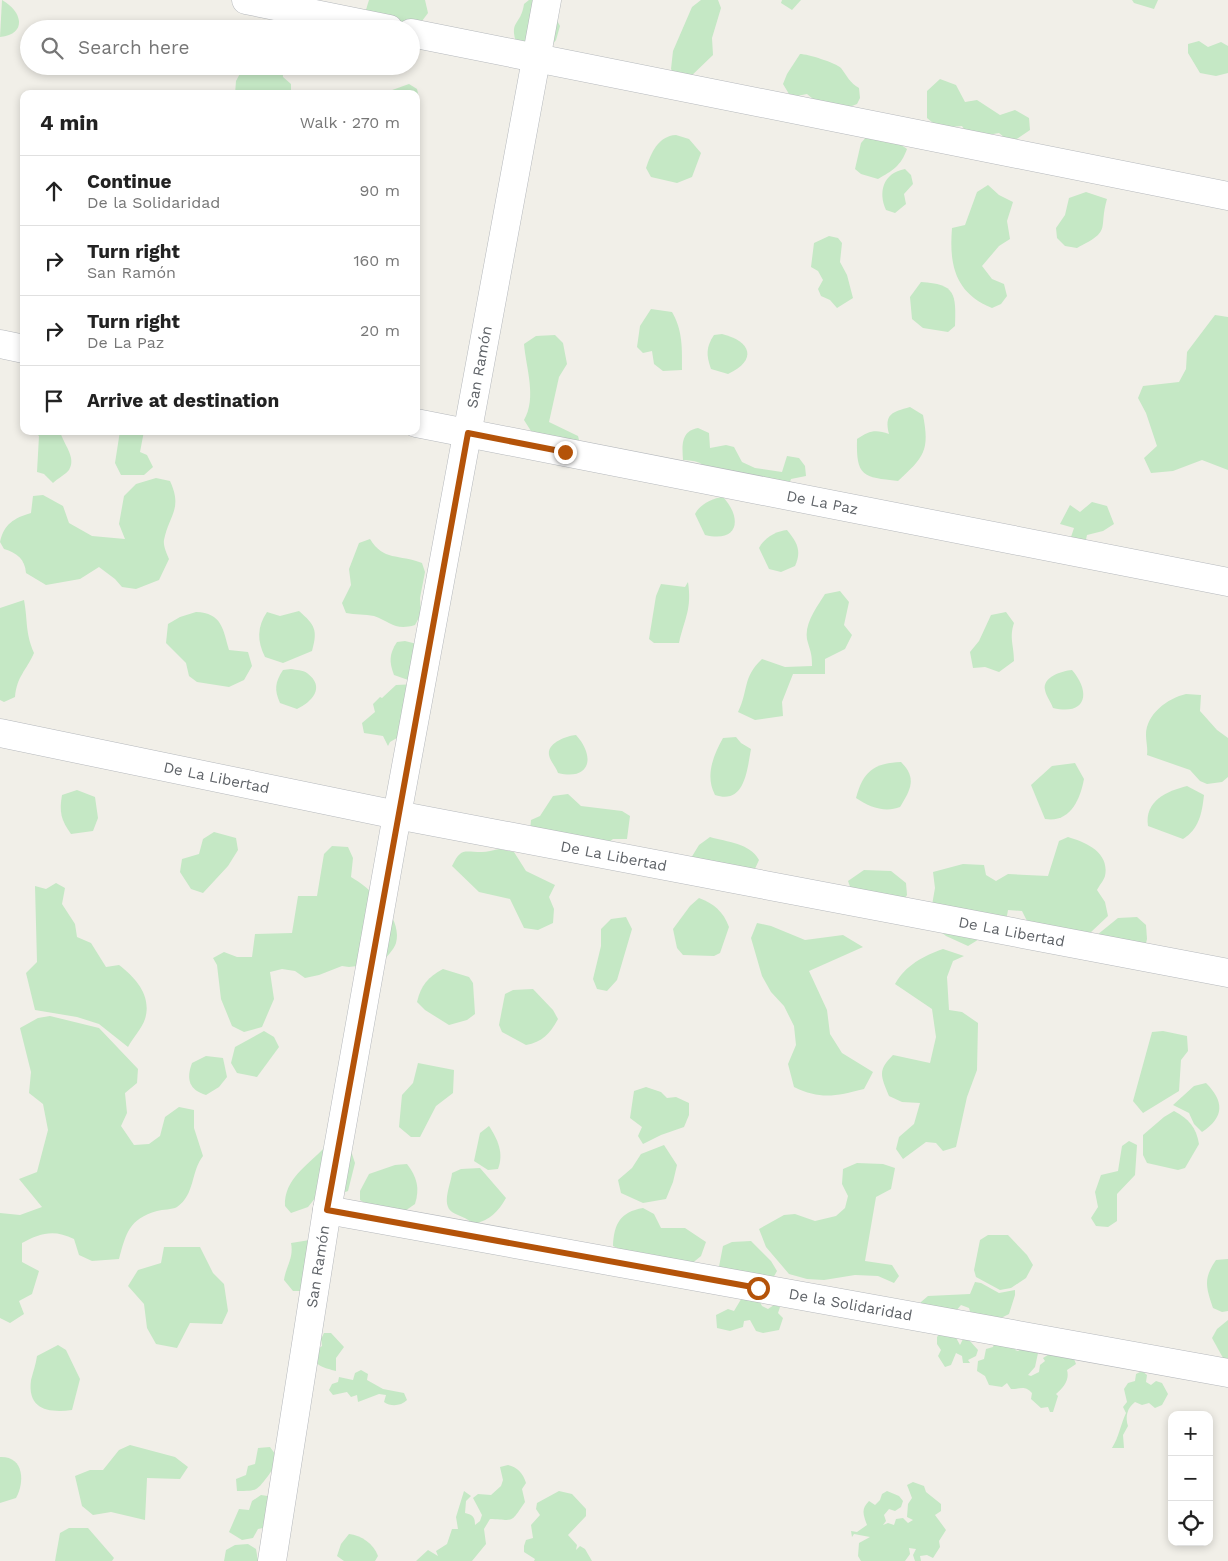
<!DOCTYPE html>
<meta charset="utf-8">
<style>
body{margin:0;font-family:"Work Sans",sans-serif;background:#f6f6f6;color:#222}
.controls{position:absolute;right:15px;bottom:15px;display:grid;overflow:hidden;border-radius:10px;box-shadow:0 2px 8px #0003}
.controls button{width:45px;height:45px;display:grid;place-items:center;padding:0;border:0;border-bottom:1px solid #e0e0e0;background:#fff;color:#222;font:25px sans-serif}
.stop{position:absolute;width:15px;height:15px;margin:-11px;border:4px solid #b45309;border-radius:50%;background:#fff}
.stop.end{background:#b45309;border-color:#fff;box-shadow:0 1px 5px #0008}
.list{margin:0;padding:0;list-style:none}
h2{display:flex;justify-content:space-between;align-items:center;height:65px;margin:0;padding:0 20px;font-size:21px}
h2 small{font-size:16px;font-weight:400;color:#767676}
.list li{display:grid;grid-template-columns:32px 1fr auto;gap:15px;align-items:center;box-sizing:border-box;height:70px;padding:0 20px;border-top:1px solid #e0e0e0}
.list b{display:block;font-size:19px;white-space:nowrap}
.list p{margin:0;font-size:16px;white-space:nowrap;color:#767676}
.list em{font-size:16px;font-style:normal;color:#767676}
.icon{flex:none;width:28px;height:28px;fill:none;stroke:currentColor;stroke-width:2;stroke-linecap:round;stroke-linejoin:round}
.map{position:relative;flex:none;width:1228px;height:1561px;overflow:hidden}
.search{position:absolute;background:#fff;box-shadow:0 2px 8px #0003;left:20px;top:20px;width:400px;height:55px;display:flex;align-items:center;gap:12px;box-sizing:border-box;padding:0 18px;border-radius:28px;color:#767676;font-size:19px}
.panel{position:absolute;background:#fff;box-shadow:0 2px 8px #0003;left:20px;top:90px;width:400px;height:345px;border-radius:10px}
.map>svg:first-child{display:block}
.green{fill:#c5e8c5}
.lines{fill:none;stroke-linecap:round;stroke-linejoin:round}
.minor-casing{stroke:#b5b8bc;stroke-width:29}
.minor{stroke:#fff;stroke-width:28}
.route{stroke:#b45309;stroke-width:6}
.labels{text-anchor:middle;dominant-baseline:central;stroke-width:5;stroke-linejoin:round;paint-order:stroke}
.street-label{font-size:15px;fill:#5f6368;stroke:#fff}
</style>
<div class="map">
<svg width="1228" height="1561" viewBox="0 0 1228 1561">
<rect width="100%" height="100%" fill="#f1efe8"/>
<g class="green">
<path d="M 2,0 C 22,11 28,34 0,37 Z"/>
<polygon points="369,0 425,0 428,13 422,21 407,24 365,13"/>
<path d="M 529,0 L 561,0 L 554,15 L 560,26 L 556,40 L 548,51 L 517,45 C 508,20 521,26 524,4 Z"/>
<polygon points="701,0 718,0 721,8 712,38 713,55 688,79 676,78 671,69 673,51 692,7"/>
<polygon points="782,0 801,0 792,10 781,3"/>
<polygon points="1132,0 1158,0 1154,9 1134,3"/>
<polygon points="1199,41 1208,47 1221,42 1228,46 1228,73 1216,76 1200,73 1188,53 1188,44"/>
<path d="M 800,54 C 808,54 836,63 841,68 C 847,76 850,83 859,88 L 860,98 L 857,104 C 834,114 825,109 807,94 L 797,96 L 789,94 L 783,84 L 787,74 Z"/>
<polygon points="244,66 282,66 283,77 291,84 291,94 235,94 236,81"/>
<polygon points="940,79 956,85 965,102 977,100 1000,115 1015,110 1029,118 1030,130 1011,143 999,133 970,138 962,126 939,128 927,118 927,91"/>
<path d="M 409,84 L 417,89 C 420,102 421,112 416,124 L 416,94 L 381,94 Z"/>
<path d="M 869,134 L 897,142 L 907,149 C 901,166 892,171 878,179 L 861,174 L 855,169 L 861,143 Z"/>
<path d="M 676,135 L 689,139 L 701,153 L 692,177 L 677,183 L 651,177 L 646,168 C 651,153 658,136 676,135 Z"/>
<path d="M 905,169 L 911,175 L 913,184 L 904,194 L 906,204 L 895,213 L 886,210 C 878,192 883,173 905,169 Z"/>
<path d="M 988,185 L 999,195 L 1013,202 L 1007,221 L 1010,239 L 999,246 L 982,266 L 992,279 L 1004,284 L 1007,296 L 1001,304 L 992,308 C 955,293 949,265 952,228 L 965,225 L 977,192 Z"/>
<path d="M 1086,192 L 1107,199 C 1098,230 1113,230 1077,248 L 1065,246 L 1057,238 L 1056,228 L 1065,215 L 1069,198 Z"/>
<polygon points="829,236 838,238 842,243 840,262 847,275 853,298 837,308 830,300 821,296 818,289 823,280 818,271 811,267 814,243"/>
<path d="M 921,282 C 956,284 956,294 955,326 L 948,332 L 923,328 L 912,319 L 910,297 Z"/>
<path d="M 651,309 L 672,312 C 683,331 682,348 682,370 L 663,371 L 654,364 L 652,351 L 643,353 L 637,347 L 640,326 Z"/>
<polygon points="1215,315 1228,317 1228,470 1202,460 1173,471 1151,473 1144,458 1157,446 1146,413 1138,398 1143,386 1179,382 1186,369 1187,352"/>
<path d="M 722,334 C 751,341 758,360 728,374 L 711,369 C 706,355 706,347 714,335 Z"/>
<path d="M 555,335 L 563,343 L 567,364 L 559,377 L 549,422 L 578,436 L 580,444 L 531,431 L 524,420 C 537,398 526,368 524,344 L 536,336 Z"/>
<path d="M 910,407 L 923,415 C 930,451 924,457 898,481 C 863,477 856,477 857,439 C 869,431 875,429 889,434 C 884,414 892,412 910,407 Z"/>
<path d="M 698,428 L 709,433 L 710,448 L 726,445 L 734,447 L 742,462 L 755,468 L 782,472 L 787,456 L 799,458 L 805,466 L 806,476 L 791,479 L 788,487 L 709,472 C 702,461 695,461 683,460 C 682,445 681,431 698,428 Z"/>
<path d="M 34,431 L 60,431 C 63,444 77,457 69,470 C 66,474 57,479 53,483 L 44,474 L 37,472 L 39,436 Z"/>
<polygon points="120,431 144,431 140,452 147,455 153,467 144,475 121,475 115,463"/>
<path d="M 156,478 L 170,481 C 183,509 169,515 164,540 C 163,546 167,554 169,559 L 159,580 L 136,589 L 122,587 L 115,579 L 99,567 L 80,579 L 46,585 L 26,573 C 25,559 17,553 4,549 L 0,542 C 4,524 14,518 31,513 L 33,496 L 43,495 L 63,506 L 69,523 L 92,536 L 125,539 L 119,524 L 124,496 L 136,484 Z"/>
<path d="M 723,497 C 743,519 738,543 705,535 L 695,514 C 700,504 713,498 723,497 Z"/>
<polygon points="1092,502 1107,506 1114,524 1103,531 1087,535 1085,544 1075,543 1071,537 1074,528 1060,524 1070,505 1080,512"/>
<path d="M 787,530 C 797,542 802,551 795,566 L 781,572 L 769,569 L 759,548 C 764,538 776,531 787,530 Z"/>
<path d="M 370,539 C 383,561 399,554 422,563 L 425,572 L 420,598 L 421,614 L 415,625 C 395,631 391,622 374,616 C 365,614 355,615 346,613 L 342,603 L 351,585 L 349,569 L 359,543 Z"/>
<path d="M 688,582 C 692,609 685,617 679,643 L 654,643 L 649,639 L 656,596 L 661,584 L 685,587 Z"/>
<path d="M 840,591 L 849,602 L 844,625 L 852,635 L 845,649 L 825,659 L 825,674 L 793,674 L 782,702 L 783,716 L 755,720 L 738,712 C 749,690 742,678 762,659 L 785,667 L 812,666 C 812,655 811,653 808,643 C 802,626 817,607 825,594 Z"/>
<path d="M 24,600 C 28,622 25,632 34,653 C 26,671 17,676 15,697 L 4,702 L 0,700 L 0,608 Z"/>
<path d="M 299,611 C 315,625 318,630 312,651 L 283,663 L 265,657 C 257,641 257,627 267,612 L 280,616 Z"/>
<path d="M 196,612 C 222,613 223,629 229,650 L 248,652 L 252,666 L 244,680 L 229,687 L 197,682 L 189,676 L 186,663 L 166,643 L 168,624 L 180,617 Z"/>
<path d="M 1006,612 L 1014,623 C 1009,638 1014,645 1014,661 L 999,672 L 985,667 L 973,668 L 970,652 L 979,641 L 991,615 Z"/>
<path d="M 405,641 L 421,645 L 411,681 L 394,675 C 389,662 389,654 397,642 Z"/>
<path d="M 291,669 C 296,670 303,670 307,673 C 326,687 312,702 297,709 L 280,703 C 274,690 275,682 283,670 Z"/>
<path d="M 1072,670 C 1091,692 1087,716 1053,708 C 1051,702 1046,696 1045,690 C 1042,677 1062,671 1072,670 Z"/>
<polygon points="417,684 402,735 390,742 388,746 383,736 364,733 362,723 375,712 373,704 380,697 382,698 396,685"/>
<path d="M 1186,694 L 1201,695 L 1200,711 L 1217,730 L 1228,738 L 1228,777 L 1222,782 L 1207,784 L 1200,781 L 1190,770 L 1147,755 C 1148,748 1146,742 1146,735 C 1146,714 1168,698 1186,694 Z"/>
<path d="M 576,735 C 596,757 590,781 558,773 C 556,767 550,761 549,755 C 547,743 566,736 576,735 Z"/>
<path d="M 736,737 L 741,743 L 751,749 C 747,770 745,805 715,795 C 705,776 713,756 723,738 Z"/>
<path d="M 901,762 C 917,778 911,789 900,807 C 885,813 869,807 856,798 C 863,772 873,763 901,762 Z"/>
<path d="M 1075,763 L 1084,779 C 1080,800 1070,823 1045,819 L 1031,785 L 1052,766 Z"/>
<path d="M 1187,786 L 1204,795 C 1202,813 1199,829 1183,839 L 1148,826 C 1144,801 1167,791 1187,786 Z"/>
<path d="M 77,790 L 95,797 L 98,818 L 93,831 L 71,834 C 61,820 59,812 62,795 Z"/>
<polygon points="568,794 581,806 622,811 630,816 627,839 613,839 602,847 530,832 531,820 540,816 553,796"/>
<polygon points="214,832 236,838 238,850 228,866 203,893 191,889 180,872 182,859 199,854 203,839"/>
<path d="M 710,837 C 727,842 750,843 759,860 L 753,873 L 688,863 L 699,845 Z"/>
<path d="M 1068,837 C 1085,842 1110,852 1105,876 C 1104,880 1099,886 1097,890 L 1105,902 L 1108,916 L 1090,933 L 1032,931 L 1022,911 L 1008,910 L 1005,927 L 989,933 L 968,946 L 946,936 L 929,922 L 935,888 L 933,872 L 963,864 L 984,865 L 986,875 L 996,881 L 1008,874 L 1048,876 L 1059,841 Z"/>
<path d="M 332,846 L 348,847 L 353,858 L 351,877 C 371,889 403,916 396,943 C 394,950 386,957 381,963 L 349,967 L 342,966 L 319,975 L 305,978 L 295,971 L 282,969 L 270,972 L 274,999 L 262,1027 L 244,1032 L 232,1026 L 221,999 L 217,965 L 213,958 L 224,952 L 237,957 L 252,957 L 255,934 L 292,933 L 298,896 L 317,896 L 324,854 Z"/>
<path d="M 499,849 L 514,852 L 526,871 L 555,885 L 549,897 L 554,909 L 553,923 L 538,930 L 524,928 L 510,899 L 479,892 L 452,866 C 461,847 464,852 482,852 C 487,852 493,850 499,849 Z"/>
<polygon points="864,870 891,871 906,883 907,895 900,906 853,895 848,881"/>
<path d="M 56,883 L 65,888 L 62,904 L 75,924 L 77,937 L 91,943 L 106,967 L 119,965 C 136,978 152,996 145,1019 C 142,1028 133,1038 128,1047 L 99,1024 L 77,1017 L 35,1010 L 26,973 L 37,962 L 35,886 L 46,889 Z"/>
<path d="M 699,898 C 714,904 723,911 729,927 L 720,953 L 714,956 L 683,955 L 677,948 L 673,929 L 690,906 Z"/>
<polygon points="626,917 632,929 617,980 607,991 597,989 593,979 601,946 601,929 611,919"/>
<polygon points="1137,917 1146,925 1147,939 1145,947 1097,935 1118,918"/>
<path d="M 757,923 L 771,926 L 805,940 L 843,935 L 863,947 L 809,971 L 827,1010 L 830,1034 L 842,1053 L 873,1072 L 864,1089 C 836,1096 821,1100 794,1087 L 788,1064 L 796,1045 L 794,1026 L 784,1006 L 771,992 L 762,976 L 751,938 Z"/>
<path d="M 943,949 L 964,956 L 953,961 L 947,977 L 949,1010 L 962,1012 L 978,1023 L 977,1070 L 967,1097 L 956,1147 L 943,1151 L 936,1143 L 926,1142 L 903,1159 L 896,1149 L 899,1137 L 914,1124 L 920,1103 L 902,1102 L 889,1096 C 881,1076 877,1071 893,1055 L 930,1063 L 936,1037 L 932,1009 L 895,984 C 906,965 923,956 943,949 Z"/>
<path d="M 443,969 L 469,977 L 473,983 L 475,1014 L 467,1020 L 449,1025 L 425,1010 L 417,1002 C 421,985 428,977 443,969 Z"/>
<path d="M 533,989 L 553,1010 L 558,1019 C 550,1034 542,1042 526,1045 L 502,1032 L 499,1025 L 505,994 L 513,990 Z"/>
<path d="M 50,1016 L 99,1028 L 138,1069 L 137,1083 L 125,1093 L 127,1113 L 121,1126 L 134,1145 L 149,1144 L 160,1136 L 165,1117 L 179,1107 L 194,1110 L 194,1128 L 203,1156 C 191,1171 195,1195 177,1207 C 172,1210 163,1209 157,1211 C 129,1219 126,1233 119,1259 L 92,1261 L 79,1255 L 74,1239 C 54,1229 40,1233 22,1243 L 22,1262 L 39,1271 L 32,1294 L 19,1301 L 24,1314 L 10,1323 L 0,1318 L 0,1213 L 20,1215 L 42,1207 L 19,1179 L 37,1172 L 48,1130 L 43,1104 L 29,1093 L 31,1072 L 20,1028 L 38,1018 Z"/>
<polygon points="264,1031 274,1037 279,1047 257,1077 237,1073 231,1063 235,1047"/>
<polygon points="1163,1031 1187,1036 1188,1051 1181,1060 1179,1091 1143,1113 1133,1101 1152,1032"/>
<path d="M 206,1056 L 223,1058 L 227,1077 L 219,1087 L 206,1095 C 189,1090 186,1079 192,1063 Z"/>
<polygon points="418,1063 454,1070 453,1093 436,1106 420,1137 411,1137 399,1127 402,1095 413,1083"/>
<path d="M 1206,1083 C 1224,1101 1225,1117 1202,1132 L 1194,1124 L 1189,1113 L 1173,1105 L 1194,1086 Z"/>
<polygon points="646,1087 661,1092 667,1098 676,1097 689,1103 689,1115 684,1127 661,1135 643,1144 638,1136 642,1127 630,1118 634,1091"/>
<path d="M 1174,1111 C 1189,1119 1196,1127 1199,1144 L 1185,1168 L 1178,1170 L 1147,1163 L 1143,1155 L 1143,1135 L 1164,1117 Z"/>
<path d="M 489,1126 C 498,1140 504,1153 498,1169 L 488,1170 L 474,1161 L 480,1133 Z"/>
<polygon points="1129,1141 1137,1145 1135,1175 1117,1194 1117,1221 1108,1227 1096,1226 1091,1218 1098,1207 1095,1192 1101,1175 1118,1171 1122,1146"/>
<polygon points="664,1145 677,1165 673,1182 666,1199 643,1203 621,1193 618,1180 632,1168 641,1154"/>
<path d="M 325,1147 L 350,1148 L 355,1163 L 348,1191 L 332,1197 L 316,1197 L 308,1207 L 291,1213 L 285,1206 C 284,1179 307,1166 325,1147 Z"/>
<polygon points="857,1163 883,1164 895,1168 891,1189 876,1197 865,1261 892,1265 899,1276 894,1283 878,1276 855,1275 824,1280 807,1279 789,1274 766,1247 759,1229 784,1215 795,1214 815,1221 836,1216 845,1208 848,1196 842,1184 843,1169"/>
<path d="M 407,1164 C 417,1177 420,1188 415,1204 L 392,1220 L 360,1200 L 360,1191 L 369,1174 L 395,1165 Z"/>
<path d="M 480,1168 L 506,1198 C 498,1212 490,1220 474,1224 C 467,1218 459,1216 452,1212 C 441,1204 451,1184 452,1173 L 461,1169 Z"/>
<path d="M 643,1208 L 654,1214 L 661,1228 L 685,1228 L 706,1242 L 701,1256 L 673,1279 L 659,1265 L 654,1255 C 638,1251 628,1254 613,1246 C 614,1224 620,1212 643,1208 Z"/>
<polygon points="988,1235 1008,1235 1027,1255 1033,1265 1026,1278 1011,1288 1000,1290 976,1277 974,1270 980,1240"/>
<path d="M 310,1240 L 304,1291 L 293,1291 L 284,1280 C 286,1266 294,1258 291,1243 Z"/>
<polygon points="751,1241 771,1261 777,1271 769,1285 756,1294 762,1306 768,1309 774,1305 780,1307 778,1313 783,1318 779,1330 763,1333 756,1331 750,1320 744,1321 743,1327 730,1331 717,1328 716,1315 728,1309 734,1311 743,1296 717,1277 723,1246 732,1242"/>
<polygon points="164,1247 200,1247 213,1273 224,1284 228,1311 222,1324 190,1323 177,1348 156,1344 147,1328 144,1304 128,1286 138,1270 161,1263"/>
<path d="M 1228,1259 L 1228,1311 L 1222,1312 L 1213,1308 C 1206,1287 1203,1279 1216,1260 Z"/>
<polygon points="975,1282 981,1283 999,1293 1015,1290 1015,1295 1009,1314 997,1320 972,1318 969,1308 961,1305 942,1327 920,1308 921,1302 928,1296 970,1294"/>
<polygon points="1228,1320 1228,1367 1212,1338 1217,1329"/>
<polygon points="941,1332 954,1334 960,1345 963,1339 969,1340 978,1350 976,1356 968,1360 970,1363 963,1363 962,1356 956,1353 951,1365 945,1367 938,1356 941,1350 937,1344 937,1337"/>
<path d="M 324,1333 L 331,1333 L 344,1347 L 336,1358 L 336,1371 C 325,1368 314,1366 312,1354 L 322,1346 L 321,1339 Z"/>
<path d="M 996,1338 L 1017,1348 L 1015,1350 L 1018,1351 L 1025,1345 L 1038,1353 L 1035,1367 L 1028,1375 L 1031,1376 L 1039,1372 L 1040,1365 L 1045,1361 L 1043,1358 L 1051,1353 L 1071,1351 L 1076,1364 L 1067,1370 C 1070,1380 1063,1388 1056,1394 L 1058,1396 L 1053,1412 L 1050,1412 L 1048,1407 L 1041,1408 L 1031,1399 L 1032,1393 C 1025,1385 1020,1389 1011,1389 L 1007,1383 L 1002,1387 L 989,1385 L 985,1376 L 977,1371 L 978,1361 L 984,1359 L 986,1349 L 993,1347 Z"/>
<path d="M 58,1345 L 66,1350 L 80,1379 L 72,1410 C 49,1413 27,1410 31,1380 C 33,1372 36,1364 37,1356 Z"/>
<path d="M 361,1370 L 368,1374 L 367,1380 L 383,1389 L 404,1393 L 407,1400 C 401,1406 391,1407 384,1402 L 386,1395 L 379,1394 L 358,1402 L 357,1395 L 351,1397 L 347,1392 L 333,1395 L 329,1390 L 332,1384 L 338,1382 L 339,1377 L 353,1380 L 355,1373 Z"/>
<path d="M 1142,1371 L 1147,1375 L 1146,1382 L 1151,1385 L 1156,1381 L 1162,1383 L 1168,1394 L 1162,1405 L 1155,1408 L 1149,1403 L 1142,1405 L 1135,1402 C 1127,1408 1125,1417 1128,1426 L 1123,1435 L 1124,1448 L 1112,1448 C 1119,1437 1120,1426 1126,1413 L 1123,1407 L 1127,1402 L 1124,1389 L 1128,1383 L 1135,1381 L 1136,1374 Z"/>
<polygon points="130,1445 175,1457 188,1467 180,1479 147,1478 145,1520 111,1512 93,1515 82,1506 75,1476 90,1470 103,1470 119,1450"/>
<path d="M 270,1447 L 278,1458 C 275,1466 273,1469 268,1476 C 256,1491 258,1491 237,1491 L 236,1479 L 246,1475 L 248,1466 L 255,1464 L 258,1448 Z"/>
<path d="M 0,1457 C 24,1456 25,1482 16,1498 L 0,1503 Z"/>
<path d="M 508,1465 C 517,1467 523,1473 526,1483 L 522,1489 L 525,1502 C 510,1524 515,1520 490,1519 L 484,1529 L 486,1544 L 472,1561 L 416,1561 L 428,1550 L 438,1556 L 436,1551 L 447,1544 L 452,1529 L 458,1529 L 456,1517 L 464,1491 L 471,1496 L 466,1501 L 465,1513 C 473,1515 475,1517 475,1525 L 480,1521 L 482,1515 L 473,1498 L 478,1494 L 491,1495 L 501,1486 L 503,1480 L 500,1467 Z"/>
<path d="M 913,1482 L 924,1486 L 926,1492 L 941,1504 L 941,1511 L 935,1515 L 946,1530 L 939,1541 L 940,1547 L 933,1558 L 927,1555 L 920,1556 L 921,1561 L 915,1561 L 913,1555 L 916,1549 L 909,1548 L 910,1554 L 905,1561 L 861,1561 L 858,1556 L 859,1543 L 870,1537 L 854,1534 L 852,1537 L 851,1531 L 857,1532 L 867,1525 C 863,1514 861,1509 869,1501 L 875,1505 L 880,1500 L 882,1494 L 887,1491 L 899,1496 L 903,1501 L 901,1507 L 895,1511 L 889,1509 L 884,1515 L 886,1521 L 883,1525 L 888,1523 L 894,1525 L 896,1519 L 903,1518 L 908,1523 L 913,1520 L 907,1517 L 908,1504 L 912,1498 L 907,1485 Z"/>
<polygon points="559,1491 572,1494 586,1509 586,1516 568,1535 577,1545 576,1550 580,1546 585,1549 592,1561 534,1561 535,1559 524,1552 524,1546 526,1540 533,1538 531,1525 540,1515 536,1509 537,1503"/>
<polygon points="261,1495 274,1497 273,1526 258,1529 253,1538 242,1540 229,1532 239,1509 249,1510 252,1501"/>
<polygon points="69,1528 88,1528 114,1558 112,1561 55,1561 60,1533"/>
<path d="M 349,1534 C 361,1535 374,1544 378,1556 L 375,1561 L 344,1561 L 337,1556 L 341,1544 Z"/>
<polygon points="248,1544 256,1549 258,1561 224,1561 226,1550 235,1545"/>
</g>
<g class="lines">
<g class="minor-casing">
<g id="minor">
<polyline points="246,0 389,29"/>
<polyline points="411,33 1228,196"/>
<polyline points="0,344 24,349"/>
<path id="s1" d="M 416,423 L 1228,582"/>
<path id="s2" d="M 0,733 L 397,815 L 1228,973"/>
<path id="s3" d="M 327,1210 L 1228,1373"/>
<path id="s4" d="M 272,1561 L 327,1210 L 397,815 L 547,0"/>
</g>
</g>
<use href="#minor" class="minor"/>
</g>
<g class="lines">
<polyline class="route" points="565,452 468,433 327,1210 758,1288"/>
</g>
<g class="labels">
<g class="street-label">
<text stroke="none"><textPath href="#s4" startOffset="1212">San Ramón</textPath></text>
<text stroke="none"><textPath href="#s1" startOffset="414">De La Paz</textPath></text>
<text stroke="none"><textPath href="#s2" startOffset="221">De La Libertad</textPath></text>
<text stroke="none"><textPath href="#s2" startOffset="626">De La Libertad</textPath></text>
<text stroke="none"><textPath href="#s2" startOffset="1031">De La Libertad</textPath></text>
<text stroke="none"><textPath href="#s4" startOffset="298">San Ramón</textPath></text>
<text stroke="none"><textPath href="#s3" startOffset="532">De la Solidaridad</textPath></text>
</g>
</g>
</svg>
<div class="controls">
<button>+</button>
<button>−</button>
<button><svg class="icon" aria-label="locate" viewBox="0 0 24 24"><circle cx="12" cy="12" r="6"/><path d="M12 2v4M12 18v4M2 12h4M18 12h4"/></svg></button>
</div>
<div class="stop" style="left:758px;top:1288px"></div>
<div class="stop end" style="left:565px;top:452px"></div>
<div class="search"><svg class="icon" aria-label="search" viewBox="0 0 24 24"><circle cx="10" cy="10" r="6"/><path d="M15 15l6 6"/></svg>Search here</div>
<section class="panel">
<h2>4 min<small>Walk · 270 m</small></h2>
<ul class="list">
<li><svg class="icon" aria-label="ahead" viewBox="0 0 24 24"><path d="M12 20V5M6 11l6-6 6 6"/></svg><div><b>Continue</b><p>De la Solidaridad</p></div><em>90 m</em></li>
<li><svg class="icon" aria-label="right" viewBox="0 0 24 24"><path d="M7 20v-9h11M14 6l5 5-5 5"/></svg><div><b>Turn right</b><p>San Ramón</p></div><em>160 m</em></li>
<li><svg class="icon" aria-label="right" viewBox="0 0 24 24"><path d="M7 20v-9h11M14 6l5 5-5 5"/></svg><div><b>Turn right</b><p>De La Paz</p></div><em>20 m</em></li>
<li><svg class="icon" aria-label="arrive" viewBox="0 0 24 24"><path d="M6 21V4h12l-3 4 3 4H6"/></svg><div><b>Arrive at destination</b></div></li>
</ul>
</section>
</div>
